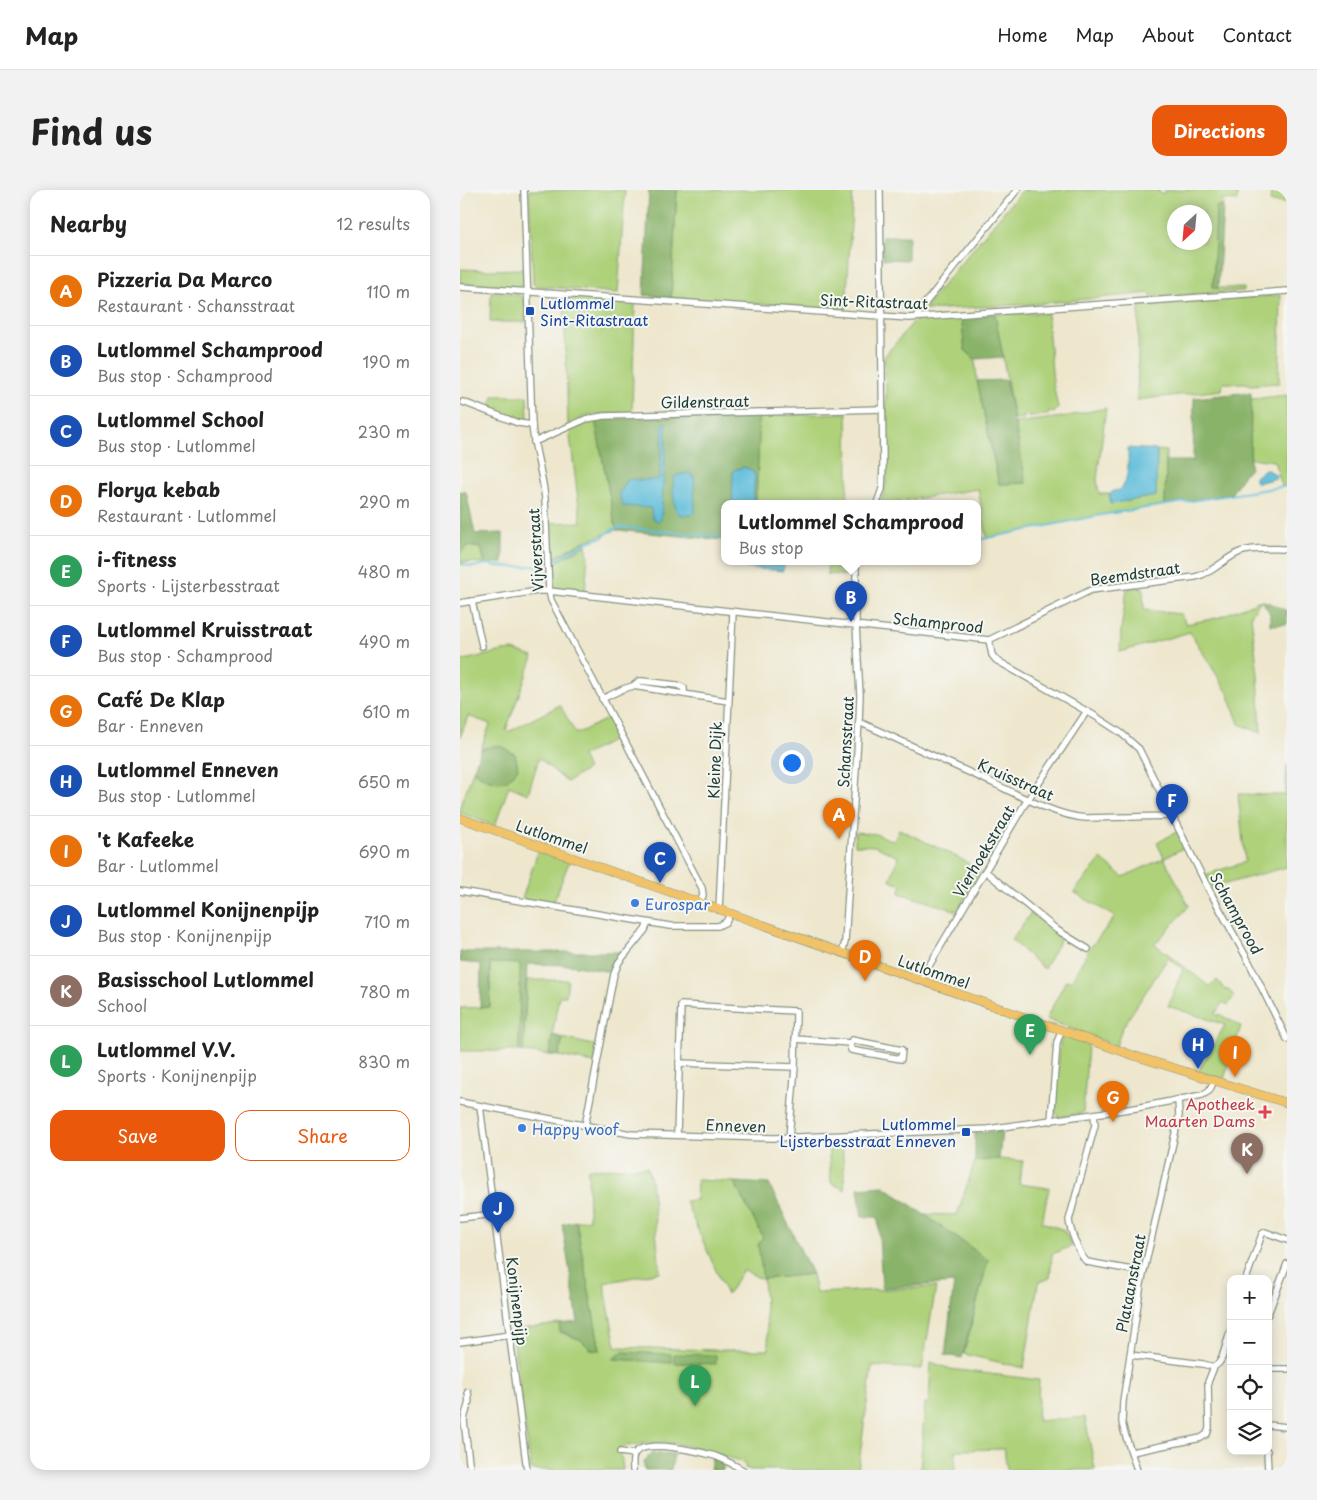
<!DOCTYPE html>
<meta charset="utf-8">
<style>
body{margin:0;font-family:"Playpen Sans",sans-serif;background:#f2f2f2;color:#222}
.controls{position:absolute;right:15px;bottom:15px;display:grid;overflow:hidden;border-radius:10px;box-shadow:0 2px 12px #0003}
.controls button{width:45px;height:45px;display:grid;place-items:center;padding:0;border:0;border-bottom:1px solid #e0e0e0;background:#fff;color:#222;font:25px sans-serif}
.compass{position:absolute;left:707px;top:15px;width:45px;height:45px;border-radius:50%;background:#fff;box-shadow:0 2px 12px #0003;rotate:206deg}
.you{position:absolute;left:331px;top:572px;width:18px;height:18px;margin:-12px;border:4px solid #fff;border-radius:50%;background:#1a73e8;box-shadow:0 0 0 8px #1a73e833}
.badge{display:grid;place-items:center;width:32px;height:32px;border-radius:50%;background:#ea580c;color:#fff;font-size:16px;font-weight:700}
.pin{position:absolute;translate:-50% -41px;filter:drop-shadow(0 1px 2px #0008)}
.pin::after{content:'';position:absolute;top:26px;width:18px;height:15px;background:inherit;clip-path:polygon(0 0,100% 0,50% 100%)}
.popup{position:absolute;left:261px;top:310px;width:260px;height:65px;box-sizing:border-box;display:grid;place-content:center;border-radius:10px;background:#fff;filter:drop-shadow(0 1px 4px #0005);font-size:16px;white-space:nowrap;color:#767676}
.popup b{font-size:19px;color:#222}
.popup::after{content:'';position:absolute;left:50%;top:100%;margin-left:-10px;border:10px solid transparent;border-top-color:#fff}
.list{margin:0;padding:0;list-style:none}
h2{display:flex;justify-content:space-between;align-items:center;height:65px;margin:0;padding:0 20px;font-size:21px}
h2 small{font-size:16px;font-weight:400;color:#767676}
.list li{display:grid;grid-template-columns:32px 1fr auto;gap:15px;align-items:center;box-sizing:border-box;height:70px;padding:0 20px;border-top:1px solid #e0e0e0}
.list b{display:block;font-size:19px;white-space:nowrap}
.list p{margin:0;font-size:16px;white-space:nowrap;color:#767676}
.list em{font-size:16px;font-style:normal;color:#767676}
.actions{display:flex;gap:10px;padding:15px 20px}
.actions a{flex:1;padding:11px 0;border:1px solid #ea580c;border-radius:15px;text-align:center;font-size:18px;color:#ea580c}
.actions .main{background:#ea580c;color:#fff}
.icon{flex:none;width:28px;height:28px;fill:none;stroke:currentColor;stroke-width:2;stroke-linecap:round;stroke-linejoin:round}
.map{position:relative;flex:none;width:827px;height:1280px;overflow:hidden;border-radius:15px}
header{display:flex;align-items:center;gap:30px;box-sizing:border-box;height:70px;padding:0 25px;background:#fff;border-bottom:1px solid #e0e0e0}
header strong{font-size:24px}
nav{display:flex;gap:28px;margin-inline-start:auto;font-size:18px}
.intro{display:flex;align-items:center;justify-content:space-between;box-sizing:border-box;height:120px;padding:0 30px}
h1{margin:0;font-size:35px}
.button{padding:12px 22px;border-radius:15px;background:#ea580c;color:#fff;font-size:18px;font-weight:700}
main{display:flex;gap:30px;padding:0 30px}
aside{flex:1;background:#fff;border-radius:15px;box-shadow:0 2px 12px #0003}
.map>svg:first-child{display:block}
.green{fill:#aed17a;stroke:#668757;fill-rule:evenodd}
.forest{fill:#8ab36a;stroke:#54784f}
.water{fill:#5bbcd9;stroke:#3d7c86}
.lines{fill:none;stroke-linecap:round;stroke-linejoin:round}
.stream{stroke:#5bbcd9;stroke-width:2}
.minor-casing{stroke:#869280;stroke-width:8}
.major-casing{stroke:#869280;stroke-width:9}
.minor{stroke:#fff;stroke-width:5.5}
.major{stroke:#f1c369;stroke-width:8}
.transit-dot{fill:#1a4fb4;stroke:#f6f6f2;stroke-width:2}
.shop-dot{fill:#3f7fe0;stroke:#f6f6f2;stroke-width:2}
.health-dot{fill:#e0444e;stroke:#f6f6f2;stroke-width:2}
.labels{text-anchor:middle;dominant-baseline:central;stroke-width:4;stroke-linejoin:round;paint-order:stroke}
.street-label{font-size:15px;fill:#1f3d34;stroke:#f6f6f2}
.transit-label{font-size:15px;fill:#164399;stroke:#f6f6f2;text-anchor:start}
.shop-label{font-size:15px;fill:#366cbe;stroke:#f6f6f2;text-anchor:start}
.health-label{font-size:15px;fill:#be3a42;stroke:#f6f6f2;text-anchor:end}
</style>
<header>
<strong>Map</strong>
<nav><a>Home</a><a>Map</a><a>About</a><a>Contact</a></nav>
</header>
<div class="intro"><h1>Find us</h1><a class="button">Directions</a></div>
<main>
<aside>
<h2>Nearby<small>12 results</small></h2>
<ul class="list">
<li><span class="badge" style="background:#e8710a">A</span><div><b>Pizzeria Da Marco</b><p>Restaurant · Schansstraat</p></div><em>110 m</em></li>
<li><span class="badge" style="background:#1a4fb4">B</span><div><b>Lutlommel Schamprood</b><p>Bus stop · Schamprood</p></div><em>190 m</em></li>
<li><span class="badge" style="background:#1a4fb4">C</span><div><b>Lutlommel School</b><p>Bus stop · Lutlommel</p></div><em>230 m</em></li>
<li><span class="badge" style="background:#e8710a">D</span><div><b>Florya kebab</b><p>Restaurant · Lutlommel</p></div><em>290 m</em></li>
<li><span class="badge" style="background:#2e9e5b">E</span><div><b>i-fitness</b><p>Sports · Lijsterbesstraat</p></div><em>480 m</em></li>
<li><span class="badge" style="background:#1a4fb4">F</span><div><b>Lutlommel Kruisstraat</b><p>Bus stop · Schamprood</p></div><em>490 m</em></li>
<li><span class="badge" style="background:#e8710a">G</span><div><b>Café De Klap</b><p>Bar · Enneven</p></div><em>610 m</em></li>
<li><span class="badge" style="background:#1a4fb4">H</span><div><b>Lutlommel Enneven</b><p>Bus stop · Lutlommel</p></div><em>650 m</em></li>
<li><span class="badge" style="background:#e8710a">I</span><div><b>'t Kafeeke</b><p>Bar · Lutlommel</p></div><em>690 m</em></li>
<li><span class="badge" style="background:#1a4fb4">J</span><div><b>Lutlommel Konijnenpijp</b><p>Bus stop · Konijnenpijp</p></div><em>710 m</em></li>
<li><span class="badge" style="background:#8d6e63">K</span><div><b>Basisschool Lutlommel</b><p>School</p></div><em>780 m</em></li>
<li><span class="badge" style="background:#2e9e5b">L</span><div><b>Lutlommel V.V.</b><p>Sports · Konijnenpijp</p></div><em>830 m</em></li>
</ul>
<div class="actions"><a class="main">Save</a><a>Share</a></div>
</aside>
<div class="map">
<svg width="827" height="1280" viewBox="0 0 827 1280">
<rect width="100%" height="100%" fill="#f6f6f2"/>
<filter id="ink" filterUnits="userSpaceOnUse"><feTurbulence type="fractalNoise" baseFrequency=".02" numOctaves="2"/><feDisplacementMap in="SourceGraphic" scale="10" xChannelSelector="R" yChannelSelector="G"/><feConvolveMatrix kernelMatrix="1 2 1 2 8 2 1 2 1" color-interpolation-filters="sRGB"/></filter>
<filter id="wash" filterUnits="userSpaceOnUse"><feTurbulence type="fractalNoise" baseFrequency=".0096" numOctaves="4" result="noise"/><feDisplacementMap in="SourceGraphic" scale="20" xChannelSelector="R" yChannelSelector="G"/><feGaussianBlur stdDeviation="1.12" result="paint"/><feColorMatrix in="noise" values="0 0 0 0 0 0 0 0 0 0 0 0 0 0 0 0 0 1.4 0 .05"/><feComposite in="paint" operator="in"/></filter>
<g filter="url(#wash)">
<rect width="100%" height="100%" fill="#eee7cd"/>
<g class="green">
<polygon points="69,0 165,0 158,103 76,96 73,94"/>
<polygon points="217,0 393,0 386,120 211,108"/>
<path d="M 562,0 L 699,0 L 699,3 L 704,3 L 705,0 L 747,0 L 762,2 L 762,0 L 778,0 L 777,11 L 762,10 L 763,17 L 757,17 L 753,98 L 784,98 L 784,101 L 691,107 L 690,103 L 575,114 L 465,120 L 467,114 ZM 714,22 L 744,22 L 744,52 L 714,52 Z"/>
<polygon points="811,0 827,0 827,13 810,12"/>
<polygon points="0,79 27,80 64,79 64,96 60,98 0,93"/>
<path d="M 31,102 L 59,105 C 68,110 65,123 65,132 L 30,132 Z"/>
<polygon points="821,105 819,193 791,195 786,193 763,193 762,200 677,210 679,115"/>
<polygon points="104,107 175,112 172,222 129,225 108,235"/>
<polygon points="587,123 593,193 598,218 594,223 589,221 588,225 569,226 565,224 564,228 554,229 535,124"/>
<polygon points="501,126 505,160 515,169 517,191 539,294 566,293 555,233 602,227 646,218 637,289 639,304 650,304 650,313 696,306 697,260 706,261 705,315 641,325 527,348 518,299 429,313 420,313 424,302 426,292 426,200 424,167 455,130"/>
<polygon points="827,205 827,296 822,296 814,271 790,268 791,209"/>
<path d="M 33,206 L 67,206 L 68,228 L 65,232 C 53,231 40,226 30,218 Z"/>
<polygon points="387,223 388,291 387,313 296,313 299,248 298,226"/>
<polygon points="135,229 156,340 125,351 91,369 89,333 121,332 109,239"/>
<polygon points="126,355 128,365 125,403 94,398 91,375"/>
<polygon points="8,356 21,358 25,373 0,372 0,364"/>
<polygon points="368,371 394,371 394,386 367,384"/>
<polygon points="683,397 684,420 721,424 726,434 757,428 801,410 791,425 798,485 801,543 779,534 768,503 730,442 660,462 661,439 667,399"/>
<polygon points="53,460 73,467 46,540 50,541 100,515 116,544 149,528 158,548 122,566 128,579 107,592 79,568 68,604 49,596 35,636 0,623 0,618 13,581 29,590 58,578 55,564 28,558 21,559 30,534 8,526 0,548 0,471 43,461"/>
<polygon points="827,575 827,677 751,698 744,685 785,672 778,604 825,605"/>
<polygon points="439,639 505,671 521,682 497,721 439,703 442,695 430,691 438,667 415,656 395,655 395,642 416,644 434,651"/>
<polygon points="718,641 725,657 704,668 729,716 695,754 749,796 757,790 765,800 768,799 774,806 768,815 763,812 755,824 758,826 759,824 781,836 764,889 738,882 765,835 708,816 723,779 708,768 662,838 656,856 586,829 606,790 611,791 630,758 655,727 614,702 641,669 663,687 704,668 697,653"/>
<polygon points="78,661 109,672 93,714 62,709"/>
<polygon points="571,723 596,743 600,750 584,779 551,750"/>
<polygon points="30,772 61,774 59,861 0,861 0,818 30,817"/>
<polygon points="67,790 108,790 106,806 99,806 89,865 63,862"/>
<polygon points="609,847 628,855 623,923 599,927 595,922 600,853 602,849"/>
<polygon points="103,848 137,856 134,873 99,866"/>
<polygon points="382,951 385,1000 371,993 368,952"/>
<polygon points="539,969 563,971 559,994 589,998 582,1032 604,1040 612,1056 592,1064 590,1088 578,1093 564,1178 504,1164 528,1070 464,1024 497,1025 515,971"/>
<path d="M 187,977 L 191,990 L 200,1082 L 144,1093 L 156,1157 L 254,1160 L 309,1160 L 303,1090 L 283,1080 L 267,1105 L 225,1011 L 236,1010 L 237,990 L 274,992 L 303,1047 L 303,1089 L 352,1084 L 356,1103 L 476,1097 L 462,1179 L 412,1176 L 398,1280 L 290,1280 L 285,1278 L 285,1273 C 261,1265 231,1254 206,1253 C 191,1252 175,1255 160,1257 L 163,1280 L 71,1280 L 52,1140 L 99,1134 L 100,1142 L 121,1150 L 130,1159 L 140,1160 L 116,1031 L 129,1029 L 128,979 Z"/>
<polygon points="471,1172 490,1179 579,1190 577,1231 625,1227 635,1280 547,1280 544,1259 496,1260 495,1280 460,1280 465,1213 469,1213"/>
</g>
<g class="forest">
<polygon points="189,0 217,0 211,108 184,105"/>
<polygon points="756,17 763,17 758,98 753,98"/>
<polygon points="422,46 449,46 448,70 423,69"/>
<polygon points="535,124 543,167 515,169 505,160 501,126"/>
<polygon points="546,190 547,196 566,293 539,294 517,191"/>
<polygon points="791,202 790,279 785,283 771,304 705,315 706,271 733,271 734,208"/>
<polygon points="298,226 299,248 296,313 265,313 265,350 156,340 135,229"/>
<polygon points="0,301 6,302 15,344 43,343 43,373 25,373 21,358 8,356 0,364"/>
<polygon points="125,351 126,355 91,375 91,369"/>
<polygon points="801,410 815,415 827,421 827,434 810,435 810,423"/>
<path d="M 38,555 L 55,564 L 58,578 C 55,582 51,588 47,590 C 35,596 22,586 13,581 L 21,559 Z"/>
<polygon points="0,762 164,762 158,768 152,782 110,775 67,774 63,862 59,861 60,774 30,773 30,817 20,817 21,774 0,772"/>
<polygon points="93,845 103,848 99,866 89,865"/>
<polygon points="542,941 539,969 515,971 515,943"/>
<polygon points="274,992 309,994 352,1084 303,1089 298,1055 303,1047"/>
<polygon points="424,996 528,1070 502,1168 485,1165 494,1093 422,1098 418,1027 402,1027 398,998"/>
<polygon points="116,1031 140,1160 130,1159 121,1150 100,1141 99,1134 118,1132 102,1034"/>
<polygon points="163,1162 211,1164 211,1173 153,1169"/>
<polygon points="214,1164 256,1165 256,1174 214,1173"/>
<polygon points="192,1263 214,1264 211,1280 184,1280 184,1271"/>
<polygon points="252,1268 263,1274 263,1280 250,1280"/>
</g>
<g class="water">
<path d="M 205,232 L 206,233 L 206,254 L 201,329 L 198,331 L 192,328 L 191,318 L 163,316 L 159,304 L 167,290 L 172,289 C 179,291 190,290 199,289 L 202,259 L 203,233 Z"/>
<path d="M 668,258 L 697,260 L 696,306 L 650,314 L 650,304 L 653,301 L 660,300 C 670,288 668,272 668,258 Z"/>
<polygon points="285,277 293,281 295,286 293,313 272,313 273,282 274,280"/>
<polygon points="805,279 817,285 816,288 797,293 795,291 795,287"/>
<path d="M 228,283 L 234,286 L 235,322 L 231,325 C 225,325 219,326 216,320 C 214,309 211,297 215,286 Z"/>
<polygon points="287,371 325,371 323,381 287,378"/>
</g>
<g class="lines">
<g class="stream">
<polyline points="517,350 641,325 827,296"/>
<polyline points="90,373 128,352 143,347 151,340 161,337 265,347"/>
<polyline points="0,375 2,374 12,377 28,374 35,376 56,377 85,375"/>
</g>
</g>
</g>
<g filter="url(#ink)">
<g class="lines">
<g class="minor-casing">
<g id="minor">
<path d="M 64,0 L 72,235 C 74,260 83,284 85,309 L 89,401 L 91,410 L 242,698 L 243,705 L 240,713"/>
<polyline points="0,97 449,128 827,101"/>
<polyline points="456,127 462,117 557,0"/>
<polyline points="3,212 58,233 72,235"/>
<polyline points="74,252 126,229 144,226 422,219"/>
<polyline points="417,313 422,299 423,276 420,0"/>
<polyline points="12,411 22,456"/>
<polyline points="0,413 78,401 89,401 529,450"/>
<polyline points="529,450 532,465 536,470 635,526 661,543 679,559 748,698 789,772 827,849"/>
<path d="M 529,450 L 631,400 L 735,387 C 753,383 763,369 780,362 C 794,357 812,359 827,359"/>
<polyline points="173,496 179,491 182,491 217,495 224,498 224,504"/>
<polyline points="142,509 163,499 173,496 268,511"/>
<path d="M 399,532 C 444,552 488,573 533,593 C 560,606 597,626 626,628 L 712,626"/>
<polyline points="525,681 597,740 628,759"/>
<polyline points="0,701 210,736 258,736 266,732 270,724"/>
<polyline points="259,720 273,422"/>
<polyline points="382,763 385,752 399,532 400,505 396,435 396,371"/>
<polyline points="460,791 563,617 627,521"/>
<polyline points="335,849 390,853 391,860 441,869 442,860 392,850 390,853"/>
<polyline points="219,873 335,877"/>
<polyline points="0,912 171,944 314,948 528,939 676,918 742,905 749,901 754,891"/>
<polyline points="20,916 67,1280"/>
<path d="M 634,924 L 635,935 L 609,1030 C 610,1040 619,1065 627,1072 L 683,1082"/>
<polyline points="591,931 597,852 602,840"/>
<polyline points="125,936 154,784 159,772 185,740 188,733"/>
<polyline points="217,945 221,815 336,821 335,877 329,948"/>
<polyline points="0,1028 34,1024"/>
<polyline points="786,1089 802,1044 805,1042 827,1050"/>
<polyline points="808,1124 827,1074"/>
<polyline points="0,1152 50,1145"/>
<polyline points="670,1165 743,1174 754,1177"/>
<polyline points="808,1179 827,1179"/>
<path d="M 8,1202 C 11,1216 5,1219 4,1231 L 10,1280"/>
<polyline points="808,1235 827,1237"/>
<polyline points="807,1261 808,1280"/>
<polyline points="160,1262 174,1264"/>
<polyline points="672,1262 741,1248 747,1244 749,1238 748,1192 754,1177 759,1173 762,1168 771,1139"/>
<path d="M 173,1280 C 173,1276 172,1269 174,1265 C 182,1247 241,1262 255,1266 C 266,1270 274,1275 283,1280"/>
<polyline points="677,1280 664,1241 662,1232 663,1211 681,1094 717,935 719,926 718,910"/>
</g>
</g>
<g class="major-casing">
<polyline id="major" points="0,628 675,866 827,913"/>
</g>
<use href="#minor" class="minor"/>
<use href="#major" class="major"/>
</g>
</g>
<g class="transit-dot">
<rect x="65" y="116" width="10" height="10" rx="2.5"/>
<rect x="501" y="937" width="10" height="10" rx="2.5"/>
</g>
<g class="shop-dot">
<circle cx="175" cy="713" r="5"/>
<circle cx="62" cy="938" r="5"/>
</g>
<path class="health-dot" d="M802.5 914.5h5v5h5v5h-5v5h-5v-5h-5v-5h5z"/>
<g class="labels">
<g class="street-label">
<text transform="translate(414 111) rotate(2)">Sint-Ritastraat</text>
<text transform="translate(245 211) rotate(-1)">Gildenstraat</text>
<text transform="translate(75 360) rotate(-93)">Vijverstraat</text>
<text transform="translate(675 383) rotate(-8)">Beemdstraat</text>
<text transform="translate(478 432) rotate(6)">Schamprood</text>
<text transform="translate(385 552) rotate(-87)">Schansstraat</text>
<text transform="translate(254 570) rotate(-88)">Kleine Dijk</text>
<text transform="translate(556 589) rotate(24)">Kruisstraat</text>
<text transform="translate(92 646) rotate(19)">Lutlommel</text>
<text transform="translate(523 661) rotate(-59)">Vierhoekstraat</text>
<text transform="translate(777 723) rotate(61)">Schamprood</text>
<text transform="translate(474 781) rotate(19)">Lutlommel</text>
<text transform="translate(276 935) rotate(2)">Enneven</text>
<text transform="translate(670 1093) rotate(-79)">Plataanstraat</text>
<text transform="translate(58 1111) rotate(83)">Konijnenpijp</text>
</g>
<g class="transit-label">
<text x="80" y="112">Lutlommel<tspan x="80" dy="17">Sint-Ritastraat</tspan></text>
<text x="496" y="933" text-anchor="end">Lutlommel<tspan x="496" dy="17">Lijsterbesstraat Enneven</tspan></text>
</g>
<g class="shop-label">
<text x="185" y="713">Eurospar</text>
<text x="72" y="938">Happy woof</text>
</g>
<g class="health-label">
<text x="795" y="913">Apotheek<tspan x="795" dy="17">Maarten Dams</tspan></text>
</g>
</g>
</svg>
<div class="controls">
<button>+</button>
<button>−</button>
<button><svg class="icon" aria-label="locate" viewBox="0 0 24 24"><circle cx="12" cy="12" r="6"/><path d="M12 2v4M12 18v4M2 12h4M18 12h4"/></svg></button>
<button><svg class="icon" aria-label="layers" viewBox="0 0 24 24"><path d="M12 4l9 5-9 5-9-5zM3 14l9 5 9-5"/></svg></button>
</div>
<svg class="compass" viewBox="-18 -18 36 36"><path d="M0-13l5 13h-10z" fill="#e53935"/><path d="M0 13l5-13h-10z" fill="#767676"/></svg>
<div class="you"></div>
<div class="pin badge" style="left:379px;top:649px;background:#e8710a">A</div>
<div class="pin badge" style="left:391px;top:432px;background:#1a4fb4">B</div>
<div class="popup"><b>Lutlommel Schamprood</b>Bus stop</div>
<div class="pin badge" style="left:200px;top:693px;background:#1a4fb4">C</div>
<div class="pin badge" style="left:405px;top:791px;background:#e8710a">D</div>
<div class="pin badge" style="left:570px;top:865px;background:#2e9e5b">E</div>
<div class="pin badge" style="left:712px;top:635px;background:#1a4fb4">F</div>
<div class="pin badge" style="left:653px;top:932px;background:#e8710a">G</div>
<div class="pin badge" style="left:738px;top:879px;background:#1a4fb4">H</div>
<div class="pin badge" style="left:775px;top:887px;background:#e8710a">I</div>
<div class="pin badge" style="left:38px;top:1043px;background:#1a4fb4">J</div>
<div class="pin badge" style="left:787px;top:984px;background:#8d6e63">K</div>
<div class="pin badge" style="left:235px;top:1216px;background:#2e9e5b">L</div>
</div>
</main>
